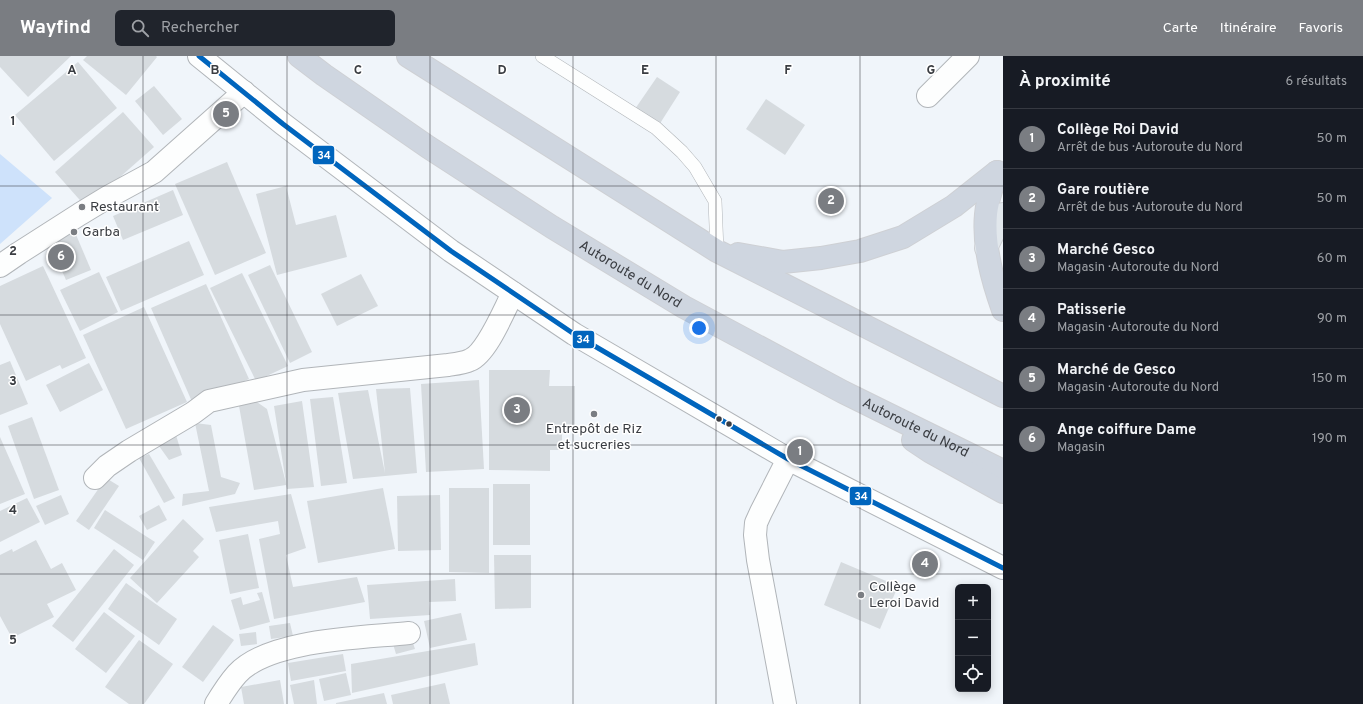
<!DOCTYPE html>
<html lang="fr">
<meta charset="utf-8">
<style>
body{margin:0;font-family:Overpass,sans-serif;background:#20242c;color:#f1f3f6}
.controls{position:absolute;right:12px;bottom:12px;display:grid;overflow:hidden;border-radius:6px;box-shadow:0 2px 10px #0003}
.controls button{width:36px;height:36px;display:grid;place-items:center;padding:0;border:0;border-bottom:1px solid #363941;background:#171b24;color:#f1f3f6;font:20px sans-serif}
.you{position:absolute;left:699px;top:272px;width:14px;height:14px;margin:-10px;border:3px solid #fff;border-radius:50%;background:#1a73e8;box-shadow:0 0 0 6px #1a73e833}
.badge{display:grid;place-items:center;width:26px;height:26px;border-radius:50%;background:#7a7d82;color:#fff;font-size:13px;font-weight:700}
.pin{position:absolute;translate:-50% -50%;border:2px solid #fff;box-shadow:0 1px 4px #0006}
.list{margin:0;padding:0;list-style:none}
h2{display:flex;justify-content:space-between;align-items:center;height:52px;margin:0;padding:0 16px;font-size:17px}
h2 small{font-size:13px;font-weight:400;color:#9ea1a6}
.list li{display:grid;grid-template-columns:26px 1fr auto;gap:12px;align-items:center;box-sizing:border-box;height:60px;padding:0 16px;border-top:1px solid #363941}
.list b{display:block;font-size:15px;white-space:nowrap}
.list p{margin:0;font-size:13px;white-space:nowrap;color:#9ea1a6}
.list em{font-size:13px;font-style:normal;color:#9ea1a6}
.icon{flex:none;width:22px;height:22px;fill:none;stroke:currentColor;stroke-width:2;stroke-linecap:round;stroke-linejoin:round}
.map{position:relative;flex:none;width:1003px;height:648px;overflow:hidden}
header{display:flex;align-items:center;gap:24px;box-sizing:border-box;height:56px;padding:0 20px;background:#7a7d82;color:#fff}
header strong{font-size:19px}
nav{display:flex;gap:22px;margin-inline-start:auto;font-size:14px}
.search{width:280px;height:36px;background:#20242c;display:flex;align-items:center;gap:10px;box-sizing:border-box;padding:0 14px;border-radius:6px;color:#9ea1a6;font-size:15px}
main{display:flex}
aside{flex:1;background:#171b24}
.map>svg:first-child{display:block}
.green{fill:#cee2fb}
.building{fill:#d6dbdf}
.lines{fill:none;stroke-linecap:round;stroke-linejoin:round}
.service-casing{stroke:#b1b5b9;stroke-width:14}
.minor-casing{stroke:#b1b5b9;stroke-width:24}
.primary-casing{stroke:#ced0d4;stroke-width:24}
.motorway-casing{stroke:#ced0d4;stroke-width:24}
.service{stroke:#fdfefe;stroke-width:13}
.minor{stroke:#fdfefe;stroke-width:22}
.primary{stroke:#e1e7ec;stroke-width:22}
.motorway{stroke:#cfd6e0;stroke-width:22}
.bus-1-casing{stroke:#fff;stroke-width:8}
.bus-1{stroke:#0065bd;stroke-width:5}
.grid{fill:none;stroke:#3a3d42;stroke-width:1;stroke-opacity:0.55}
.poi-dot{fill:#7a7d82;stroke:#fff;stroke-width:1.5}
.bus-dot{fill:#3a3d42;stroke:#fff;stroke-width:1.5}
.labels{text-anchor:middle;dominant-baseline:central;stroke-width:3;stroke-linejoin:round;paint-order:stroke}
.poi-label{font-size:14px;fill:#3a3d42;stroke:#fff;text-anchor:start}
.street-label{font-size:14px;fill:#3a3d42;stroke:#fff}
.grid-label{font-size:13px;text-anchor:middle;font-weight:bold;fill:#3a3d42;stroke:#fff;stroke-width:3;stroke-linejoin:round;paint-order:stroke}
.line-badge{stroke:#fff;stroke-width:1.5}
.badge-label{font-size:11px;text-anchor:middle;font-weight:bold;fill:#fff}
</style>
<header>
<strong>Wayfind</strong>
<div class="search"><svg class="icon" aria-label="search" viewBox="0 0 24 24"><circle cx="10" cy="10" r="6"/><path d="M15 15l6 6"/></svg>Rechercher</div>
<nav><a>Carte</a><a>Itinéraire</a><a>Favoris</a></nav>
</header>
<main>
<div class="map">
<svg width="1003" height="648" viewBox="0 0 1003 648">
<rect width="100%" height="100%" fill="#f0f5fa"/>
<polygon class="green" points="0,98 52,142 0,188"/>
<g class="building">
<polygon points="0,0 71,0 28,41 0,11"/>
<polygon points="87,0 156,0 157,1 126,39 83,4"/>
<polygon points="78,6 117,52 54,105 15,59"/>
<polygon points="657,21 680,36 659,69 635,53"/>
<polygon points="154,30 182,63 163,79 135,45"/>
<polygon points="766,43 805,69 785,99 746,73"/>
<polygon points="123,56 154,91 86,151 55,116"/>
<polygon points="227,106 266,197 215,219 175,128"/>
<polygon points="286,130 296,169 336,159 347,201 277,219 256,138"/>
<polygon points="173,134 183,159 123,184 113,160"/>
<polygon points="74,174 91,214 66,224 49,185"/>
<polygon points="189,185 204,219 121,255 106,221"/>
<polygon points="270,209 312,296 290,307 248,219"/>
<polygon points="43,210 86,302 62,313 60,309 26,325 0,268 0,230"/>
<polygon points="99,216 118,256 80,275 60,234"/>
<polygon points="242,217 288,310 256,325 210,232"/>
<polygon points="361,218 378,250 337,270 321,238"/>
<polygon points="206,228 249,323 193,348 151,252"/>
<polygon points="144,251 187,346 126,373 83,279"/>
<polygon points="10,305 28,348 0,359 0,309"/>
<polygon points="89,307 103,334 60,356 46,329"/>
<polygon points="489,314 550,314 549,330 575,330 575,373 562,372 562,394 550,394 550,415 489,414"/>
<polygon points="479,324 484,413 426,416 421,328"/>
<polygon points="410,332 417,417 353,423 338,337 368,334 385,417 376,333"/>
<polygon points="247,339 267,353 286,427 274,350 302,345 314,431 287,433 286,429 254,434 239,350"/>
<polygon points="333,341 347,427 321,430 310,343"/>
<polygon points="32,361 59,434 34,443 8,370"/>
<polygon points="195,367 211,369 221,421 240,427 235,438 182,450 183,438 209,435"/>
<polygon points="176,379 182,399 169,404 159,390"/>
<polygon points="0,381 25,438 0,448"/>
<polygon points="149,398 175,442 164,447 139,402"/>
<polygon points="106,422 119,430 89,474 76,465"/>
<rect x="493" y="428" width="37" height="61"/>
<polygon points="383,432 395,493 318,507 307,445"/>
<polygon points="449,432 489,432 489,517 449,516"/>
<polygon points="291,438 306,492 286,499 293,531 357,521 365,546 274,563 259,483 280,478 278,465 216,476 209,451"/>
<polygon points="61,439 69,458 45,469 36,450"/>
<polygon points="440,439 441,494 398,495 397,440"/>
<polygon points="27,442 40,466 0,486 0,455"/>
<polygon points="159,449 167,464 147,474 139,460"/>
<polygon points="105,454 155,486 143,504 94,472"/>
<polygon points="183,463 204,483 193,495 199,501 157,547 130,522"/>
<polygon points="248,478 259,532 230,538 219,484"/>
<polygon points="36,484 51,513 62,507 76,534 47,548 54,561 12,582 0,560 0,499 12,493 13,496"/>
<polygon points="114,493 134,509 73,586 52,570"/>
<polygon points="494,499 531,499 531,552 495,553"/>
<polygon points="841,506 898,530 880,573 824,549"/>
<polygon points="455,523 456,545 429,546 430,559 370,563 367,529"/>
<polygon points="126,527 177,563 159,589 108,553"/>
<polygon points="262,536 270,566 240,574 231,544 241,541 243,549 260,544 257,537"/>
<polygon points="104,556 135,580 106,617 75,593"/>
<polygon points="461,557 467,584 430,592 424,565"/>
<polygon points="290,567 293,580 271,583 269,570"/>
<polygon points="213,569 234,584 203,626 182,611"/>
<polygon points="256,576 257,588 241,590 239,578"/>
<polygon points="139,584 173,608 144,648 129,648 105,631"/>
<polygon points="412,584 415,593 396,598 393,588"/>
<polygon points="475,587 478,609 352,637 351,608"/>
<polygon points="343,598 346,615 291,625 288,607"/>
<polygon points="346,617 351,639 324,645 319,623"/>
<polygon points="280,624 284,648 244,648 241,631"/>
<polygon points="314,624 317,648 294,648 290,629"/>
<polygon points="445,627 450,648 393,648 391,639"/>
<polygon points="384,637 387,648 336,648 336,647"/>
</g>
<g class="lines">
<g class="service-casing">
<polyline id="service" points="542,0 656,72 682,96 695,111 715,145 717,195"/>
</g>
<g class="minor-casing">
<g id="minor">
<polyline points="199,0 283,68 451,195 574,278 788,403 1003,512"/>
<polyline points="928,40 968,0"/>
<polyline points="0,210 19,197 80,158 108,141 154,116 244,36"/>
<path d="M 95,422 L 107,410 L 129,395 L 193,357 L 209,345 L 303,324 L 448,309 C 455,308 464,307 470,304 C 487,297 504,254 513,237"/>
<path d="M 216,648 C 222,638 229,627 237,618 C 269,583 362,582 409,577"/>
<polyline points="785,648 758,504 755,479 756,467 761,456 788,403"/>
</g>
</g>
<g class="primary-casing">
<polyline id="primary" points="986,192 1003,158"/>
</g>
<g class="motorway-casing">
<g id="motorway">
<path id="s1" d="M 299,0 L 324,19 L 428,91 L 552,171 L 684,251 L 843,336 L 1003,415"/>
<polyline points="408,0 717,195 1003,340"/>
<path d="M 997,116 C 993,129 987,144 986,158 C 983,190 992,223 1003,254"/>
<polyline points="738,198 783,206 821,202 860,195 903,181 954,150 997,116"/>
<polyline points="913,384 931,396 1003,436"/>
</g>
</g>
<use href="#service" class="service"/>
<use href="#minor" class="minor"/>
<use href="#primary" class="primary"/>
<use href="#motorway" class="motorway"/>
<g class="bus-1-casing">
<polyline id="bus-1" points="199,0 283,68 451,195 574,278 788,403 1003,512"/>
</g>
<use href="#bus-1" class="bus-1"/>
</g>
<path class="grid" d="M 143,0 L 143,648M 287,0 L 287,648M 430,0 L 430,648M 573,0 L 573,648M 716,0 L 716,648M 860,0 L 860,648M 0,130 L 1003,130M 0,259 L 1003,259M 0,389 L 1003,389M 0,518 L 1003,518"/>
<g class="poi-dot">
<circle cx="82" cy="151" r="4"/>
<circle cx="74" cy="176" r="4"/>
<circle cx="594" cy="358" r="4"/>
<circle cx="861" cy="539" r="4"/>
</g>
<g class="bus-dot">
<circle cx="719" cy="363" r="3.5"/>
<circle cx="729" cy="368" r="3.5"/>
</g>
<g class="labels">
<g class="poi-label">
<text x="90" y="151">Restaurant</text>
<text x="82" y="176">Garba</text>
<text x="594" y="373" text-anchor="middle">Entrepôt de Riz<tspan x="594" dy="16">et sucreries</tspan></text>
<text x="869" y="531">Collège<tspan x="869" dy="16">Leroi David</tspan></text>
</g>
<g class="street-label">
<text stroke="none"><textPath href="#s1" startOffset="397">Autoroute du Nord</textPath></text>
<text stroke="none"><textPath href="#s1" startOffset="721">Autoroute du Nord</textPath></text>
</g>
</g>
<g class="grid-label">
<text x="72" y="18">A</text>
<text x="215" y="18">B</text>
<text x="358" y="18">C</text>
<text x="502" y="18">D</text>
<text x="645" y="18">E</text>
<text x="788" y="18">F</text>
<text x="931" y="18">G</text>
<text x="13" y="69">1</text>
<text x="13" y="199">2</text>
<text x="13" y="329">3</text>
<text x="13" y="458">4</text>
<text x="13" y="588">5</text>
</g>
<g class="line-badge">
<rect x="312" y="89" width="23" height="20" rx="4" fill="#0065bd"/>
<rect x="572" y="274" width="23" height="19" rx="4" fill="#0065bd"/>
<rect x="849" y="430" width="23" height="20" rx="4" fill="#0065bd"/>
</g>
<g class="badge-label">
<text x="324" y="103">34</text>
<text x="583" y="287">34</text>
<text x="861" y="444">34</text>
</g>
</svg>
<div class="controls">
<button>+</button>
<button>−</button>
<button><svg class="icon" aria-label="locate" viewBox="0 0 24 24"><circle cx="12" cy="12" r="6"/><path d="M12 2v4M12 18v4M2 12h4M18 12h4"/></svg></button>
</div>
<div class="you"></div>
<div class="pin badge" style="left:800px;top:396px">1</div>
<div class="pin badge" style="left:831px;top:145px">2</div>
<div class="pin badge" style="left:517px;top:354px">3</div>
<div class="pin badge" style="left:925px;top:508px">4</div>
<div class="pin badge" style="left:226px;top:58px">5</div>
<div class="pin badge" style="left:61px;top:201px">6</div>
</div>
<aside>
<h2>À proximité<small>6 résultats</small></h2>
<ul class="list">
<li><span class="badge">1</span><div><b>Collège Roi David</b><p>Arrêt de bus · Autoroute du Nord</p></div><em>50 m</em></li>
<li><span class="badge">2</span><div><b>Gare routière</b><p>Arrêt de bus · Autoroute du Nord</p></div><em>50 m</em></li>
<li><span class="badge">3</span><div><b>Marché Gesco</b><p>Magasin · Autoroute du Nord</p></div><em>60 m</em></li>
<li><span class="badge">4</span><div><b>Patisserie</b><p>Magasin · Autoroute du Nord</p></div><em>90 m</em></li>
<li><span class="badge">5</span><div><b>Marché de Gesco</b><p>Magasin · Autoroute du Nord</p></div><em>150 m</em></li>
<li><span class="badge">6</span><div><b>Ange coiffure Dame</b><p>Magasin</p></div><em>190 m</em></li>
</ul>
</aside>
</main>
